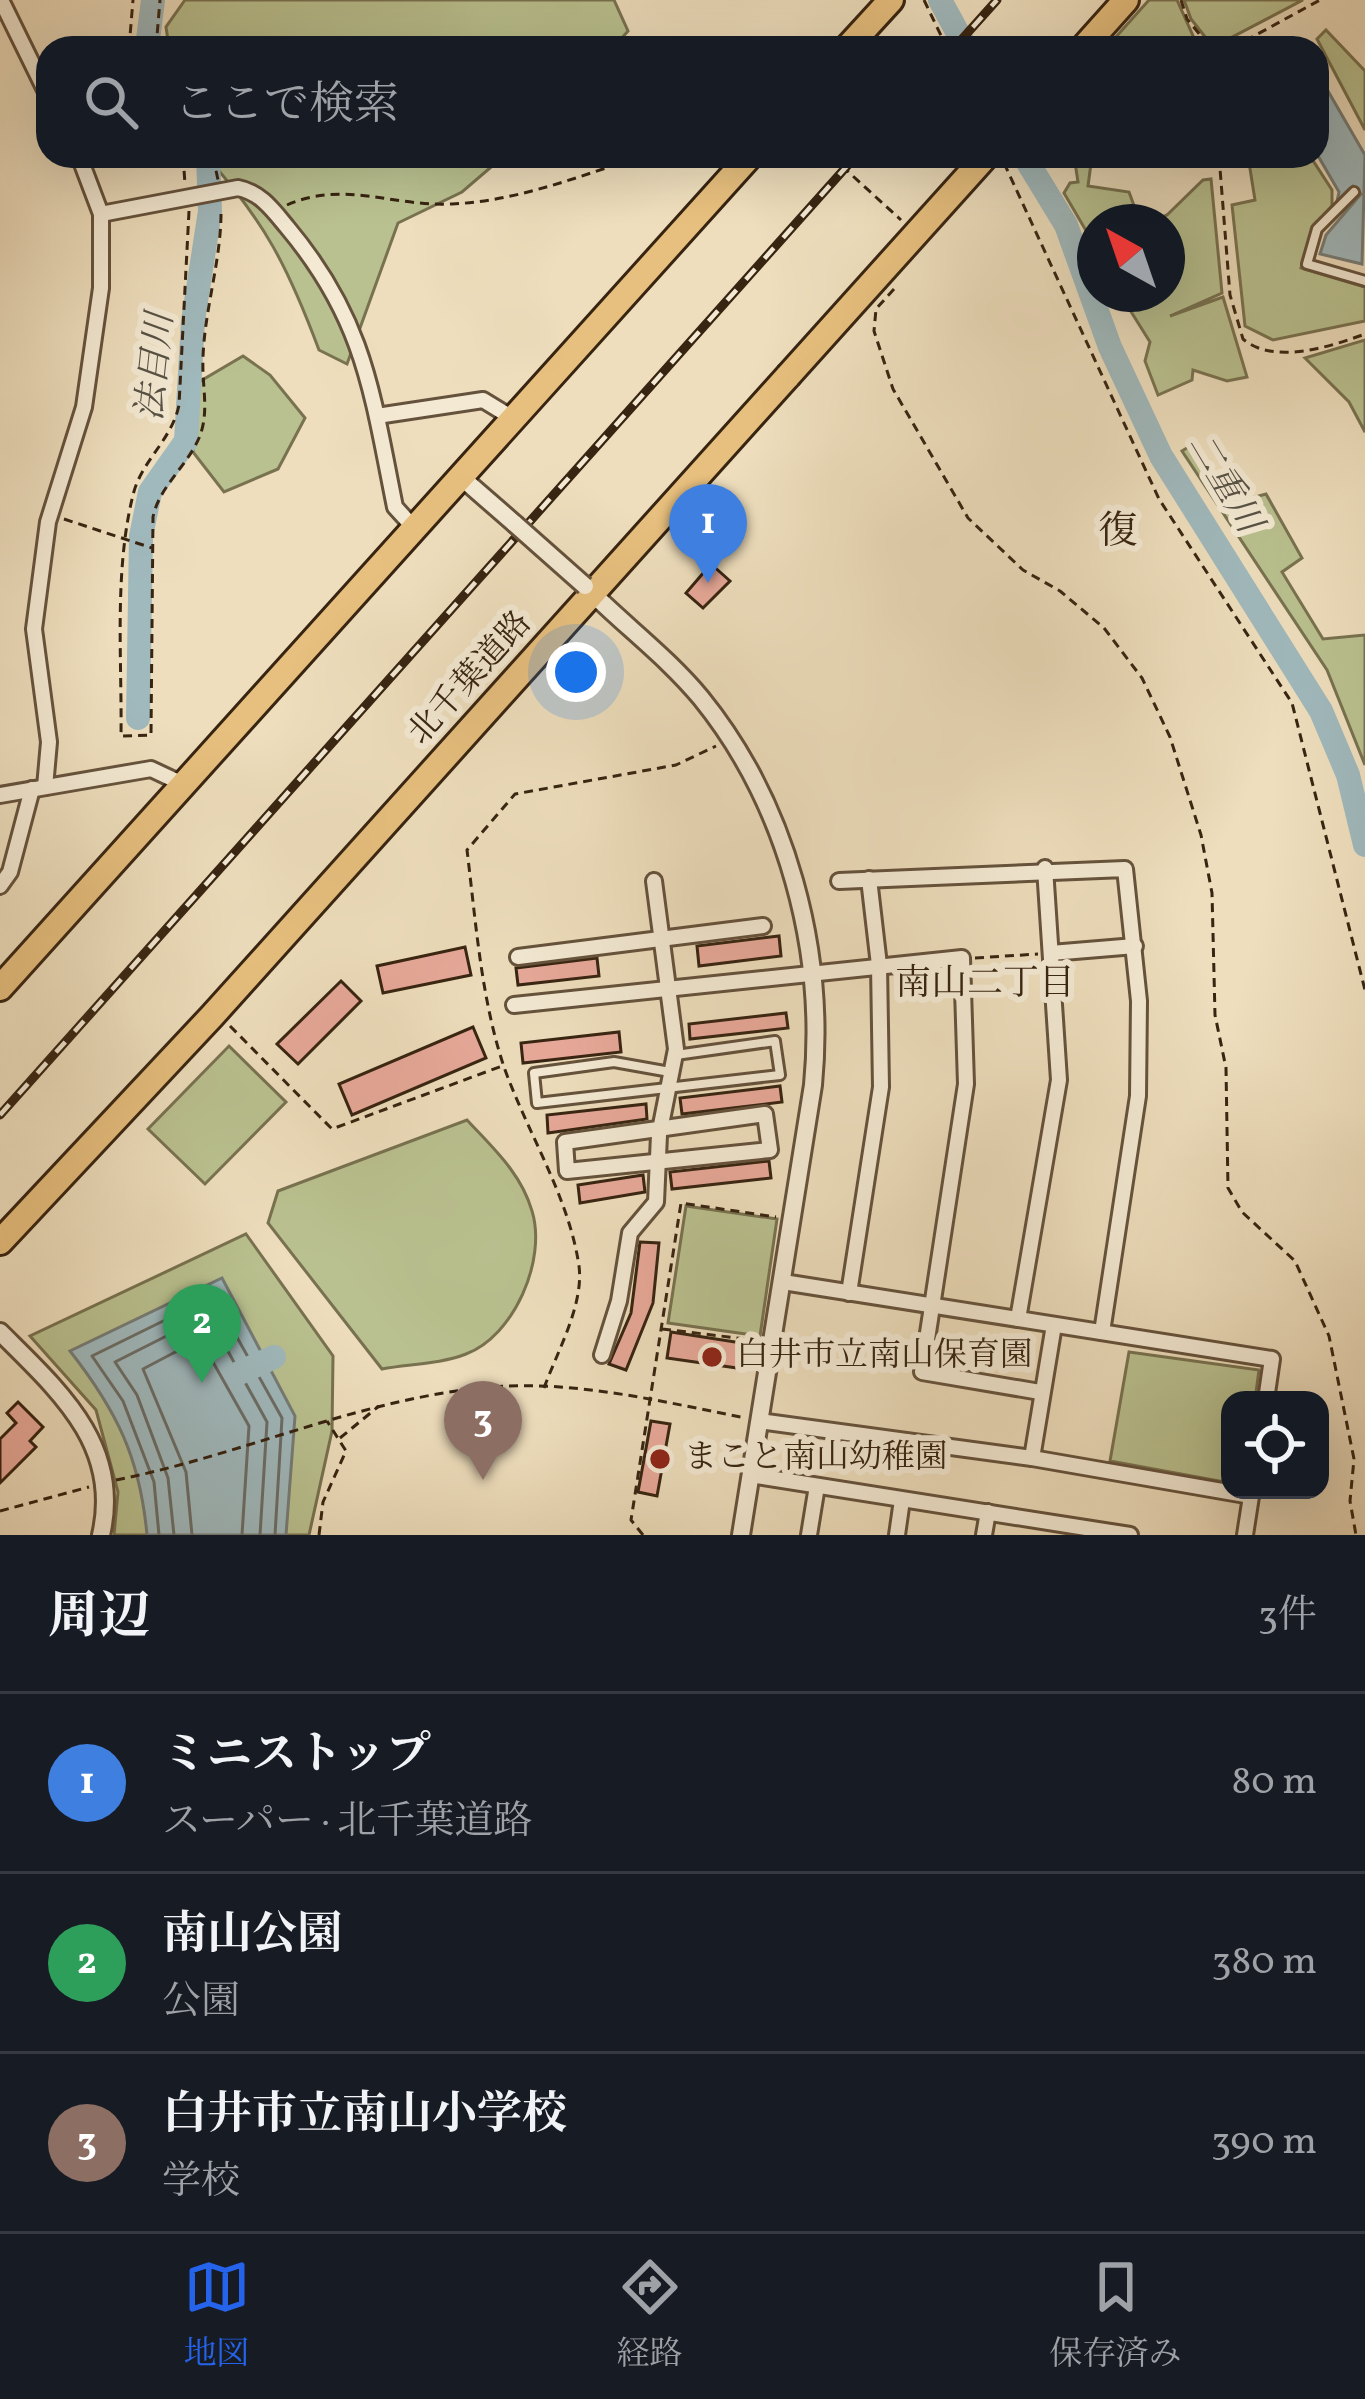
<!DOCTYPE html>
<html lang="ja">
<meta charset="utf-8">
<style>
body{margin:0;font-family:Vollkorn,"Noto Serif JP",serif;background:#242831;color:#f1f3f6}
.controls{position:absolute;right:36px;bottom:36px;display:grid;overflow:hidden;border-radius:24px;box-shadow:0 12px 48px #0002}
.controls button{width:108px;height:108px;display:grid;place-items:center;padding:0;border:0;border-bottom:3px solid #363941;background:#171b24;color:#f1f3f6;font:60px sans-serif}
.compass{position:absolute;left:1077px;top:204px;width:108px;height:108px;border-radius:50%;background:#171b24;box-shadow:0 12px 48px #0002;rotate:320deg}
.you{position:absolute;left:576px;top:672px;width:42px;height:42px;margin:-30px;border:9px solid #fff;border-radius:50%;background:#1a73e8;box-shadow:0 0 0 18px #1a73e833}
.badge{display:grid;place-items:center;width:78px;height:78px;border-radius:50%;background:#2563eb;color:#fff;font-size:39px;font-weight:700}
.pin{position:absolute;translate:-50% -99px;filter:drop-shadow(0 3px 6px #0008)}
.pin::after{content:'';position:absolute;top:63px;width:42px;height:36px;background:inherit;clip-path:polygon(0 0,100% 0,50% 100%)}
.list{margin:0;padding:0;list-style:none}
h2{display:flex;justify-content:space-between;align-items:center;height:156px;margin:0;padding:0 48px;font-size:51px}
h2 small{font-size:39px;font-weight:400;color:#9ea1a6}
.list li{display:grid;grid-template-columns:78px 1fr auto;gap:36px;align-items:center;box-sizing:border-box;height:180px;padding:0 48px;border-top:3px solid #363941}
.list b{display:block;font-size:45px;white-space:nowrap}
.list p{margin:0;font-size:39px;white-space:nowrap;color:#9ea1a6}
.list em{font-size:39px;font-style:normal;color:#9ea1a6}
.icon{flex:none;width:66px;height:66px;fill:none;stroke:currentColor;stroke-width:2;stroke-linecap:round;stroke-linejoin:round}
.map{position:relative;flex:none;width:1365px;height:1535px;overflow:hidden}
.search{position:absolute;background:#171b24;box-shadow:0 12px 48px #0002;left:36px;right:36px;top:36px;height:132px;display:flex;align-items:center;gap:30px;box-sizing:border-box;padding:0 42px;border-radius:36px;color:#9ea1a6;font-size:45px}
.sheet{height:696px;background:#171b24}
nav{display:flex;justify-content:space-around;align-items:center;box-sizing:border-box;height:168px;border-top:3px solid #363941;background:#171b24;font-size:33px;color:#9ea1a6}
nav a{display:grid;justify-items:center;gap:6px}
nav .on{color:#2563eb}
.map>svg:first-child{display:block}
.green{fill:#bac190;stroke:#787250;stroke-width:3}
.water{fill:#a0b9bd;stroke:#767d78;stroke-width:3}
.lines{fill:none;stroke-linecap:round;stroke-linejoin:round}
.shore{stroke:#6c6e67;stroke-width:3}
.river{stroke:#a0b9bd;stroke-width:24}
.building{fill:#e8a99a;stroke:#372411;stroke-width:3}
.service-casing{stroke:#65523c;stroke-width:14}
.minor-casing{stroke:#65523c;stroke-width:20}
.tertiary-casing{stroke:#65523c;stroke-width:22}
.trunk-casing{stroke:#372411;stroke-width:30}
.path{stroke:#372411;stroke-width:3;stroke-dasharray:9 6;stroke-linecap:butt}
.service{stroke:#f4ead4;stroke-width:8}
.minor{stroke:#f4ead4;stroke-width:14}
.tertiary{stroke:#f4ead4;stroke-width:16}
.trunk{stroke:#e7bf7e;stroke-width:24}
.rail-casing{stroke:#372411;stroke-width:9}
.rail{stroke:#f4ead4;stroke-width:4.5;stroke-dasharray:14;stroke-linecap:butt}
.tertiary-bridge-casing{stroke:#65523c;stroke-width:22;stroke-linecap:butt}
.trunk-bridge-casing{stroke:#372411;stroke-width:30;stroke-linecap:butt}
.tertiary-bridge{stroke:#f4ead4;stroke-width:16}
.trunk-bridge{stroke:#e7bf7e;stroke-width:24}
.poi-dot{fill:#8f2418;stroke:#f4ead4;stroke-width:4.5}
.labels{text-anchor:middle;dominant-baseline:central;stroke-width:12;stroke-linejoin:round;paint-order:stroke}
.street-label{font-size:33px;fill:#372411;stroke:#f4ead4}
.poi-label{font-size:33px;fill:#372411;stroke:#f4ead4;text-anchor:start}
.water-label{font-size:36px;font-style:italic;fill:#565145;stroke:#f4ead4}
.neighbourhood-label{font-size:36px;fill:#372411;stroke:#f4ead4}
.quarter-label{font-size:39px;fill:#372411;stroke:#f4ead4}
</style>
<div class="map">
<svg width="1365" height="1535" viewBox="0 0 1365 1535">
<rect width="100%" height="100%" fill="#eedebd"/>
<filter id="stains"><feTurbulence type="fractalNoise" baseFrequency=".00167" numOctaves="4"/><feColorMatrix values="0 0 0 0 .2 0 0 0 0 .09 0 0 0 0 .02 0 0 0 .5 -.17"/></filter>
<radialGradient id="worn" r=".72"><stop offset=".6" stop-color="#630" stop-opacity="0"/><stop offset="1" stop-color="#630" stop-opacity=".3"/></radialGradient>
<g class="green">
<polygon points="185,0 614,0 628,31 613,48 169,48 166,27"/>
<polygon points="1149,0 1177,0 1194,38 1185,48 1106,48"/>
<polygon points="1184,0 1303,0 1213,47 1191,19"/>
<polygon points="1326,30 1365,71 1365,130 1317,39"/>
<path d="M 206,156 L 504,156 L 462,192 L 398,223 L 347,364 L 319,350 C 288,267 265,222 206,156 Z"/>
<polygon points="1074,156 1092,156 1088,186 1129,192 1139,219 1147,222 1095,222 1095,246 1064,193 1070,183 1078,182"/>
<polygon points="1248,156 1310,156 1332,190 1332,206 1314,226 1301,268 1365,287 1365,321 1273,340 1245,326 1232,205 1255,200"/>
<polygon points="1211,179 1222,293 1170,316 1223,297 1247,377 1227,381 1193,370 1192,380 1158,395 1145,361 1150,342 1120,294 1167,294 1167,222 1150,222 1167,215 1203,180"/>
<polygon points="1365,340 1365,432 1349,402 1305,358"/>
<polygon points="243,356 270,375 305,418 278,469 224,492 193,452 199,382"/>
<polygon points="1195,443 1229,504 1266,494 1302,558 1282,572 1323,639 1365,635 1365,765 1327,670 1182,451"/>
<polygon points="229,1046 286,1102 205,1184 148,1129"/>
<path d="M 467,1120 C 493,1148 521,1173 532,1211 C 547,1260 514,1336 466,1354 C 441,1364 409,1364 382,1369 L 268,1223 L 278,1191 Z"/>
<polygon points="686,1206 777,1219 760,1336 668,1323"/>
<polygon points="246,1234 333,1356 332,1431 309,1535 114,1535 118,1492 96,1410 30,1336"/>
<polygon points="1129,1352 1259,1370 1255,1400 1230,1400 1230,1483 1110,1461"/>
</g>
<g class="water">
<polygon points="1317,72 1365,155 1362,264 1320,254 1326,235 1361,194 1353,186 1337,201 1339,192 1317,154"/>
<path d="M 222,1278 L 295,1416 L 286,1535 L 147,1535 C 140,1458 117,1411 70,1351 Z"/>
</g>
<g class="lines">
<g class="shore">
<polyline points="159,1535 154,1482 123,1401 92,1356 214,1296 282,1418 275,1535"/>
<polyline points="174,1535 168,1478 137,1395 115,1362 208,1315 267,1422 260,1535"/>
<polyline points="192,1535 186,1472 143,1369 200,1339 249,1426 242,1535"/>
</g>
<g class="river">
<polyline points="940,0 966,48"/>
<polyline points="147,48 153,0"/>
<polyline points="1024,156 1066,225 1110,347 1161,456 1321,711 1348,775 1365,845"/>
<polyline points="138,718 141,536 150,492 186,441 193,321 210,211 208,156"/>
<polyline points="237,1374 274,1357"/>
</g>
</g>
<g class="building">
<polygon points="711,564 730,581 703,608 686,593"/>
<polygon points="779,936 781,956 699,966 697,946"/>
<polygon points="465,947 471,975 383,993 377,966"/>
<polygon points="597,958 599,976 518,985 516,968"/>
<polygon points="341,981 361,1001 298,1064 277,1044"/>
<polygon points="786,1013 788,1028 690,1039 689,1024"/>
<polygon points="473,1027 486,1058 352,1115 339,1084"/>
<polygon points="619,1032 621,1052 523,1063 521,1043"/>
<polygon points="780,1086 782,1102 682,1114 680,1098"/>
<polygon points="646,1104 647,1119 548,1133 547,1115"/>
<polygon points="769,1161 771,1178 672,1189 670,1172"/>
<polygon points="643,1175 645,1192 580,1203 578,1185"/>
<polygon points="640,1242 659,1243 653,1303 626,1370 609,1364 631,1313"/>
<polygon points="671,1332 748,1344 744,1369 667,1358"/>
<polygon points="18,1402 43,1427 30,1441 36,1447 0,1483 0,1439 16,1423 7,1413"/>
<polygon points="651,1421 670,1424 657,1496 638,1492"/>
</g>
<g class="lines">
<g class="service-casing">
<g id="service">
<polyline points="1354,192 1317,229 1307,264 1365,281"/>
<polyline points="670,1072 614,1062 534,1073 537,1103 780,1075 775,1041 676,1055"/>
</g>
</g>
<g class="minor-casing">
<g id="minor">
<polyline points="1,0 48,96"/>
<path d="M 101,214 L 238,188 C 260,192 273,210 287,227 C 365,320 372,393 395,507 L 415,529"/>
<polyline points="377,416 483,400 514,419"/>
<polyline points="45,787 49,742 34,629 48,522 84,407 101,288 101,214 79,156"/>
<polyline points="0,795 151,769 185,785"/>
<polyline points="839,881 1125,869 1139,1001 1138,1096 1102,1332"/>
<polyline points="0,886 10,872 32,789"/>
<polyline points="1051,953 1135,946"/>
<polyline points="518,957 763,926"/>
<polyline points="514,1005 962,958 966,1084 922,1372 1040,1392"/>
<polygon points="765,1114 770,1150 567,1171 565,1142"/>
<polyline points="783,1282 1272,1359 1266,1400"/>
<polyline points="849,1293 881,1087 879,965 869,879"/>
<polyline points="1018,1319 1059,1080 1045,868"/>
<polyline points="602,1355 619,1301 630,1233 656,1202 659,1135 676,1049 654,881"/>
<polyline points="759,1421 1032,1458 1251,1496"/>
<polyline points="1032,1458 1054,1325"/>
<polyline points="750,1475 1130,1535"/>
<polyline points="809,1535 817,1486"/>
<polyline points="897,1535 902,1500"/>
<polyline points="984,1535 988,1512"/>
<polyline points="1245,1535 1252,1490"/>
</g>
</g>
<g class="tertiary-casing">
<g id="tertiary">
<polyline points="461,477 515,524"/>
<path d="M 588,589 C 625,626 667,657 701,698 C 787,804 826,951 813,1085 L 741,1535"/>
<path d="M 0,1332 C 58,1390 122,1445 101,1535"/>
</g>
</g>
<g class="trunk-casing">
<g id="trunk">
<polyline points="847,48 891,0"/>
<polyline points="1083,48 1126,0"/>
<polyline points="0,988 750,156"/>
<polyline points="0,1242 212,1016 788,376"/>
</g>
</g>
<g class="path">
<polyline points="924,0 947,48"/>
<polyline points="1181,0 1187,19 1211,48"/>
<polyline points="129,48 133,0"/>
<polyline points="156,48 160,0"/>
<polyline points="1232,48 1320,0"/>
<polyline points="183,156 185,184"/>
<polyline points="213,156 218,180"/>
<polyline points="831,156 901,220"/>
<path d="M 1219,156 L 1230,295 L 1243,339 C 1273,365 1330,347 1365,334"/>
<polyline points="1004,163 1159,499 1292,703 1365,990"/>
<path d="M 287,205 C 344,180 393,207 452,204 C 518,201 580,176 642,156"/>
<path d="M 189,211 L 179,405 C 172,440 141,461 133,495 C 114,572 122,657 121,736 L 151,735 L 153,517 C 159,487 187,466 199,438 C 208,417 204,395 203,373 C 201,317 222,264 221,208"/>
<polyline points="894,289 876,309 874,331 893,389 968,518 1023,570 1060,591 1104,628 1142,678 1170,737 1201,835 1212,893 1215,1015 1226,1068 1228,1188 1242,1212 1295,1261 1329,1336 1354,1459 1350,1501 1356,1535"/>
<polyline points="64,519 152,548"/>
<polyline points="975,958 1038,954"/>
<polyline points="230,1026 332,1129 502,1066"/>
<polyline points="662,1329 754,1340"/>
<path d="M 544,1388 C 557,1352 584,1305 579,1266 C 569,1197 527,1132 504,1067 C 481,998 476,923 467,850 L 515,794 L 676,765 L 716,746"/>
<polyline points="340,1438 379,1406"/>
<path d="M 116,1480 C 243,1455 361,1398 491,1387 C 576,1380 663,1402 746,1418"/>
<polyline points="0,1511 89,1487"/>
<polyline points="319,1535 323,1502 346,1451 327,1421"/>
<polyline points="643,1535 631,1520 681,1203 776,1217"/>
</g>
<use href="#service" class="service"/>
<use href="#minor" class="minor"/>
<use href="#tertiary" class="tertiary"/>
<use href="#trunk" class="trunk"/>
<g class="rail-casing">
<g id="rail">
<polyline points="954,48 997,0"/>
<polyline points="0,1115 856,156"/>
</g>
</g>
<use href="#rail" class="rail"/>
<g class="tertiary-bridge-casing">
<polyline id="tertiary-bridge" points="515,524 585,586"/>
</g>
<g class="trunk-bridge-casing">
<polyline id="trunk-bridge" points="788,376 986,156"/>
</g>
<use href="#tertiary-bridge" class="tertiary-bridge"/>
<use href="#trunk-bridge" class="trunk-bridge"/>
</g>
<g class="poi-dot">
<circle cx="712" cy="1357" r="12"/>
<circle cx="660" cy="1459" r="12"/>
</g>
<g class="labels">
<g class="street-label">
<text transform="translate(471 679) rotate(-48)">北千葉道路</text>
</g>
<g class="poi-label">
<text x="736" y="1357">白井市立南山保育園</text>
<text x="684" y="1459">まこと南山幼稚園</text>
</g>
<g class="water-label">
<text transform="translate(157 367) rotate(-84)">法目川</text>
<text transform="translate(1223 484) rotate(59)">二重川</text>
</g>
<g class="neighbourhood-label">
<text x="985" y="985">南山二丁目</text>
</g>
<g class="quarter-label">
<text x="1118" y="533">復</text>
</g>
</g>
<rect width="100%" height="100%" filter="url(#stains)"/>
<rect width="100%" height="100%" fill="url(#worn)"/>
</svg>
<div class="controls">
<button><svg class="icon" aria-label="locate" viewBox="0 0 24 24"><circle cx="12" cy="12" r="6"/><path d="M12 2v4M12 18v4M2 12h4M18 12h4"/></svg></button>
</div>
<svg class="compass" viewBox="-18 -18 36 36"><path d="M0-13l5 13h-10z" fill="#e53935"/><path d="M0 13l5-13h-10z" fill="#9ea1a6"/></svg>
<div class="you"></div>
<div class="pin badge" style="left:708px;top:583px;background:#3f7fe0">1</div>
<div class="pin badge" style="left:202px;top:1383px;background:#2e9e5b">2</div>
<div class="pin badge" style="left:483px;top:1480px;background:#8d6e63">3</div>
<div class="search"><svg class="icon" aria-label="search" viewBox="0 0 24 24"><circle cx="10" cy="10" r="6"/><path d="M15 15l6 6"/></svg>ここで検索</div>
</div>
<section class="sheet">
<h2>周辺<small>3件</small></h2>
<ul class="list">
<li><span class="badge" style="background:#3f7fe0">1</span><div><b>ミニストップ</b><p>スーパー · 北千葉道路</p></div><em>80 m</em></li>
<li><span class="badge" style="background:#2e9e5b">2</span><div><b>南山公園</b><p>公園</p></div><em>380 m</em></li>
<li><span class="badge" style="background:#8d6e63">3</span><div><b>白井市立南山小学校</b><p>学校</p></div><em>390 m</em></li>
</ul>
</section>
<nav>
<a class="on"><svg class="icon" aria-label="map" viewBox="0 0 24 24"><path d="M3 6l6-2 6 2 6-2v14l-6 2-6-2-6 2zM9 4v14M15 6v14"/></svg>地図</a>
<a><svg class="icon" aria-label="directions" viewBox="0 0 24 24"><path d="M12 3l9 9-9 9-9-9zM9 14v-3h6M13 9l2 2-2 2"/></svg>経路</a>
<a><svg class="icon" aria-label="saved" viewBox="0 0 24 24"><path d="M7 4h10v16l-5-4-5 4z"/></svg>保存済み</a>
</nav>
